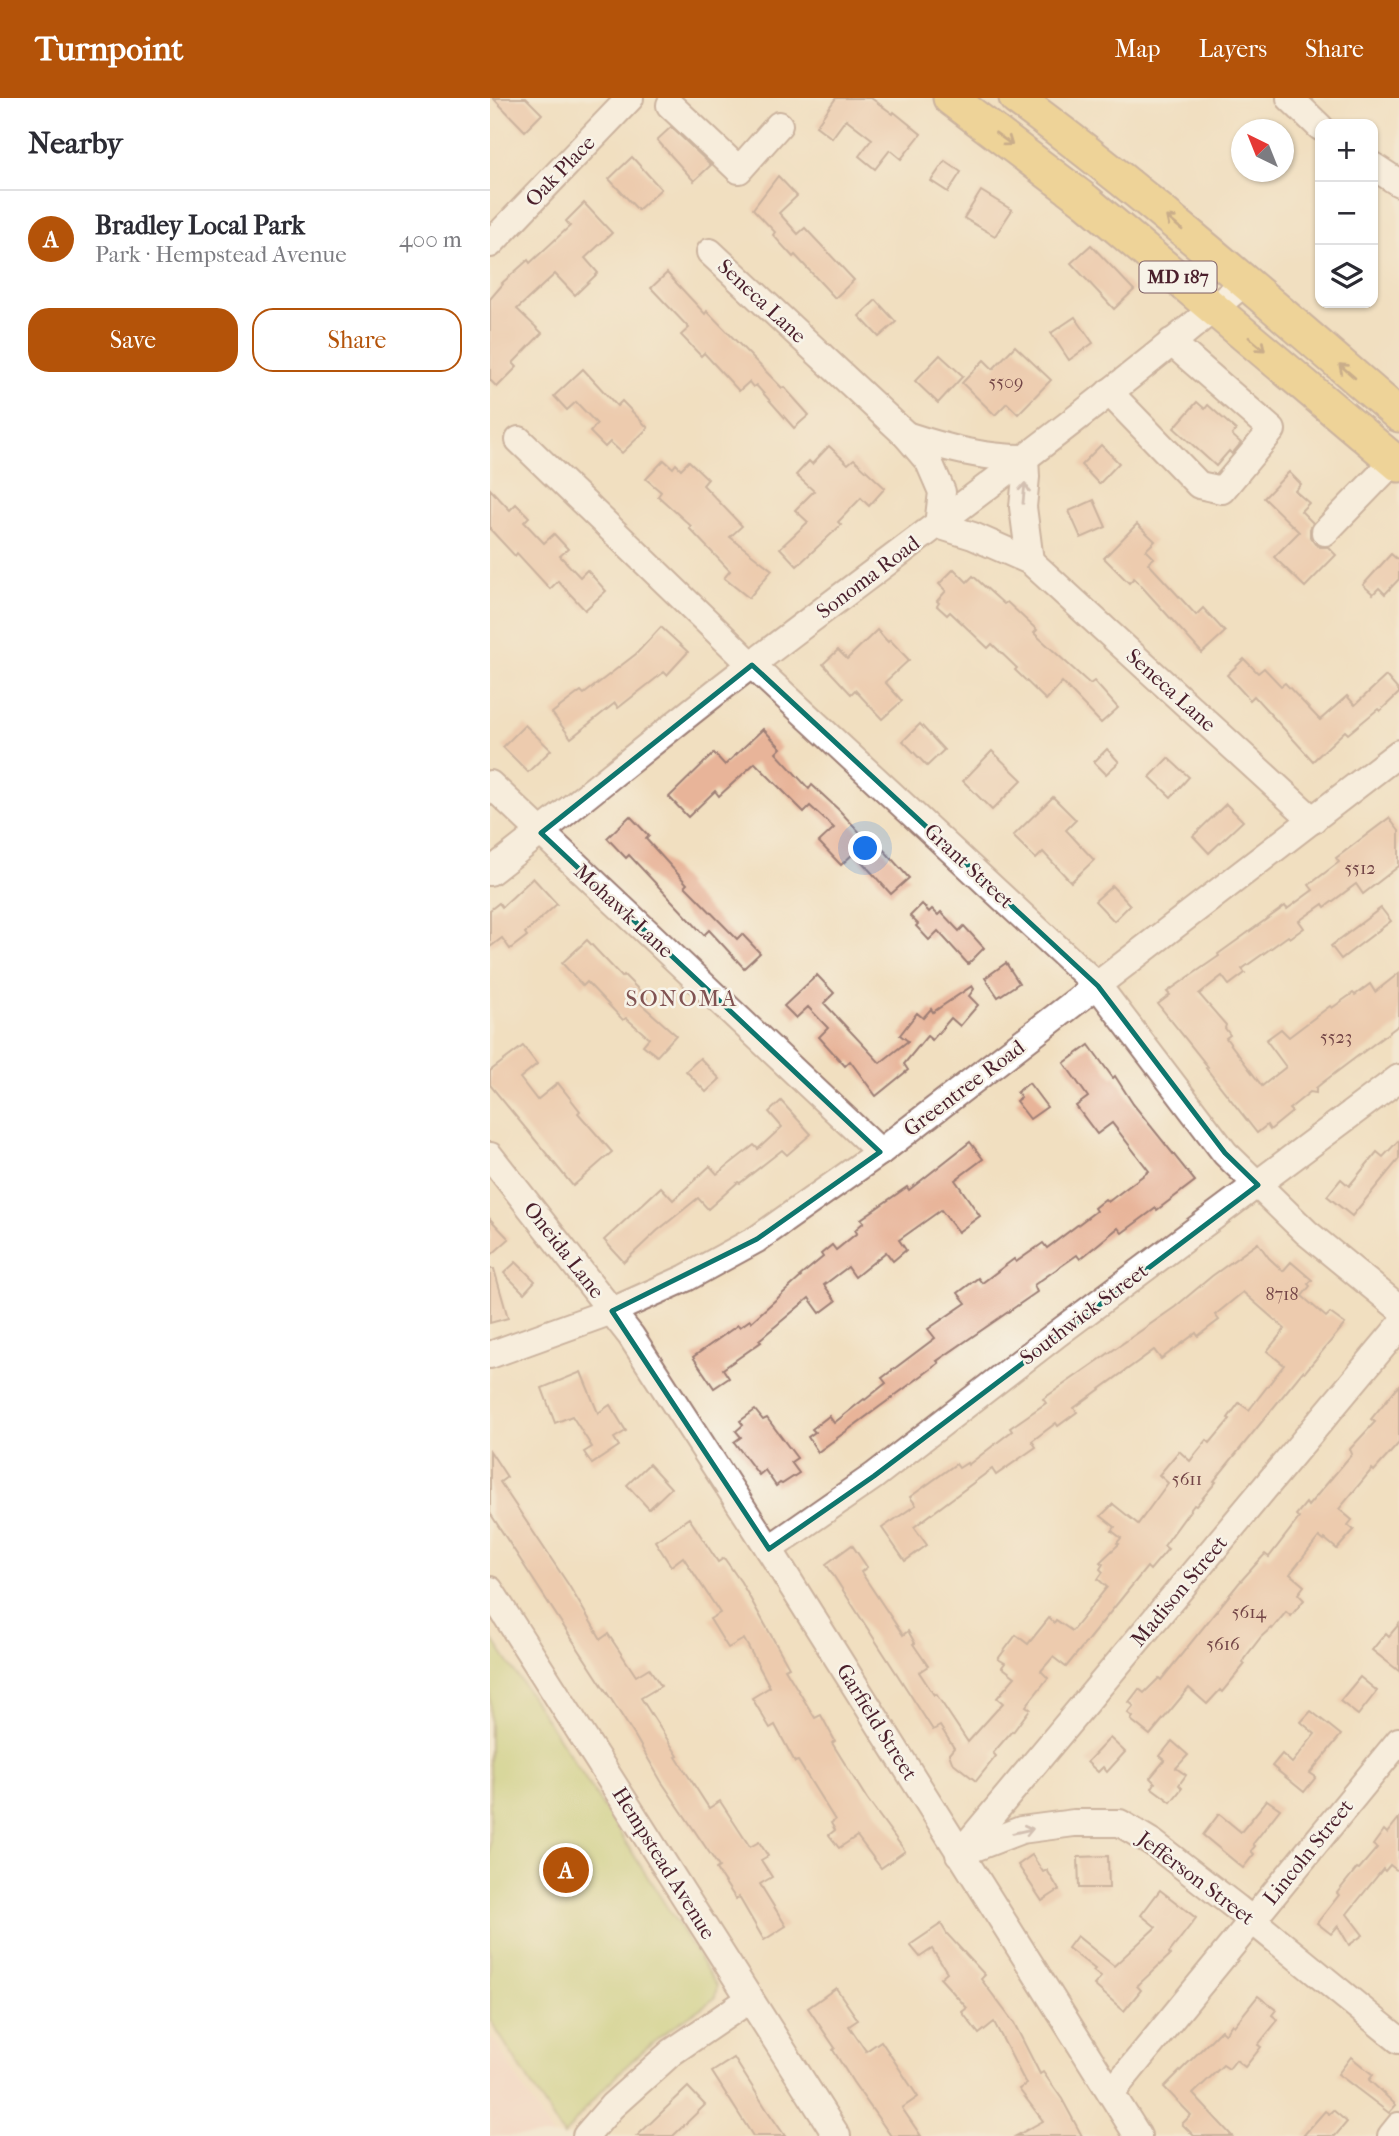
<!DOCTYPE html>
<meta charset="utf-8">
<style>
body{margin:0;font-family:"IM FELL French Canon",serif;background:#f7f7f7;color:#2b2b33}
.controls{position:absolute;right:21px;top:21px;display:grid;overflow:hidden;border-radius:14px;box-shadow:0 2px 5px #0004}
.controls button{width:63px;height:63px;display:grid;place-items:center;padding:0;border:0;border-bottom:2px solid #e1e1e2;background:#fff;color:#2b2b33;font:35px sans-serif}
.compass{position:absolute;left:741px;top:21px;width:63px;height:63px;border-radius:50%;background:#fff;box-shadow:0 2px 5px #0004;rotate:317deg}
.you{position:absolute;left:376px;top:751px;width:24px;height:24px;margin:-18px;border:5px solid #fff;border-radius:50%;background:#1a73e8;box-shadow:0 0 0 10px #1a73e833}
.badge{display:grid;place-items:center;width:46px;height:46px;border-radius:50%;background:#b45309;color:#fff;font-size:23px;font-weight:700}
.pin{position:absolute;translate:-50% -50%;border:4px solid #fff;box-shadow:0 2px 7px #0006}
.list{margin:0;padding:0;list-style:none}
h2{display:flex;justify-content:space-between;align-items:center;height:91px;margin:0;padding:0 28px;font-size:30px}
h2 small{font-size:23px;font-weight:400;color:#7c7c81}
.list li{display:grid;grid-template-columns:46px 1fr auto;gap:21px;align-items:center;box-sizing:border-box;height:98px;padding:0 28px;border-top:2px solid #e1e1e2}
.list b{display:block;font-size:26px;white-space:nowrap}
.list p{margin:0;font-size:23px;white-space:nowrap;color:#7c7c81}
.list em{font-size:23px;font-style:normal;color:#7c7c81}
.actions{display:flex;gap:14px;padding:21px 28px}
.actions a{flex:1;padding:16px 0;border:2px solid #b45309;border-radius:21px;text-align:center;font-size:24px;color:#b45309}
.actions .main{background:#b45309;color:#fff}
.icon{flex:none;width:38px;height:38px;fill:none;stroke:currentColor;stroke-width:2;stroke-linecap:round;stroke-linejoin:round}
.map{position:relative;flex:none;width:909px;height:2038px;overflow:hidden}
header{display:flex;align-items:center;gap:42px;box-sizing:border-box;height:98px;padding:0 35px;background:#b45309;color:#fff}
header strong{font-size:33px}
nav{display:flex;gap:38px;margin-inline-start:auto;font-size:24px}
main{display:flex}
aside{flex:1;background:#fff}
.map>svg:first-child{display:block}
.built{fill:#f7d0ca}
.green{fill:#bbce71;stroke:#82764e;stroke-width:2}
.building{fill:#e8b499}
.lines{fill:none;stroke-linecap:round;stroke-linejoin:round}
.minor-casing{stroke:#9e7f76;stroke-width:30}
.major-casing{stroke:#9e7f76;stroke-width:37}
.minor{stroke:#fff;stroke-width:26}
.major{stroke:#ebc669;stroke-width:33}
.oneway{stroke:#9a724a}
.oneway2{stroke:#ae9aa0}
.marked{fill:none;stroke:#0f766e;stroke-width:5;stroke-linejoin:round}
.labels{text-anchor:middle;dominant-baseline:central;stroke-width:5;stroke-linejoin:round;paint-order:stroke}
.number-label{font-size:18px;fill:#724446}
.shield{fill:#f7f3e8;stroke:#7e5f64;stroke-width:2}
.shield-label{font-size:19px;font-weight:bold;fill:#4a1f2b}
.street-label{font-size:21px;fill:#4a1f2b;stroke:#f7f3e8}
.neighbourhood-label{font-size:23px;letter-spacing:2px;fill:#815352;stroke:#f7f3e8}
</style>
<header>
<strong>Turnpoint</strong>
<nav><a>Map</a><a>Layers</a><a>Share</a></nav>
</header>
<main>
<aside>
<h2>Nearby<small></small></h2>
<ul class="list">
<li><span class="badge">A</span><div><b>Bradley Local Park</b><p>Park · Hempstead Avenue</p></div><em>400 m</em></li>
</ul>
<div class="actions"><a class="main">Save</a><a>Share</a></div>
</aside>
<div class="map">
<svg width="909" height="2038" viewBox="0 0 909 2038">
<rect width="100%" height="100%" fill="#f7f3e8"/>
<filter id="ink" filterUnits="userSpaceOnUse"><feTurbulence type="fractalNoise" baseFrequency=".0143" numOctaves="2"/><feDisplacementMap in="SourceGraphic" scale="14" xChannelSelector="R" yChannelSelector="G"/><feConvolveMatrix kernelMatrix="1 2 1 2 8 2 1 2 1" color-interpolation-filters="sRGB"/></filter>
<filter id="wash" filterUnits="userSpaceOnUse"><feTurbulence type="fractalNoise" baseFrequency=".00686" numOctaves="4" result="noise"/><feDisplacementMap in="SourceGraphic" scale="28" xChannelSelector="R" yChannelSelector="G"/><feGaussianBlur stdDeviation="1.57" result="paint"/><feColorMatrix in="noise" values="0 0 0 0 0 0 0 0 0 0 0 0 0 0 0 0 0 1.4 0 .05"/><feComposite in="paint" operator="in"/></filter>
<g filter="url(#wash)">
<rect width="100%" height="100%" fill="#f1dfc0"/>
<polygon class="built" points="0,1936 63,2038 0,2038"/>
<path class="green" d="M 0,1537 L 84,1663 L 227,1888 L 225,1900 C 209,1912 192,1922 176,1934 C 138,1964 102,1999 74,2038 L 0,1922 Z"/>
<g id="blocks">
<g class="building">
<polygon points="3,0 36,0 52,16 35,33"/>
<polygon points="346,0 381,0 403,16 404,14 431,36 411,61 400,52 385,71 369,58 382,41 356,21 342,40 326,28"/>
<polygon points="181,29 221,67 204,83 167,42"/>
<polygon points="142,59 171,91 148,112 119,81"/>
<polygon points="455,63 471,74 458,94 441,83"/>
<polygon points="288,78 307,98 289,115 308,136 315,130 364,182 345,200 305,157 303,159 283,137 285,134 263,111"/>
<polygon points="491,93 522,112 505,138 474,120"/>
<polygon points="94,105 122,135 95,160 108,175 85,197 65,176 27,211 52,235 23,265 27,269 7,289 0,282 0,201 13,186 12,185 38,162 40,165 80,128 76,123"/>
<polygon points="601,147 644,192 624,211 581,165"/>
<polygon points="177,175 215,216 217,213 292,290 294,289 319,317 304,330 266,287 263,289 259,284 249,293 214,255 211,258 191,237 199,230 161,190"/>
<polygon points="386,202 406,224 389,239 369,218"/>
<polygon points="585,219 603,245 579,262 561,235"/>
<polygon points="525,248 561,282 528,316 517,305 505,317 472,285 494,262 503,271"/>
<polygon points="450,257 473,278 448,305 425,283"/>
<polygon points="93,271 127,308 132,303 158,330 132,355 120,344 115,349 100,334 107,326 86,304 77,312 64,298"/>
<polygon points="707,304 715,311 718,307 746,332 742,337 751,345 742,356 739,353 726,368 684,330"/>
<polygon points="611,347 629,365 609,386 591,367"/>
<polygon points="339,348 358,366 364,361 395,390 379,408 371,400 348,424 351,427 307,468 290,450 318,424 305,412 324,393 306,377 319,363 322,366"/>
<polygon points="174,362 183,370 186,366 191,371 199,363 218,381 213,387 252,428 240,439 282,472 259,500 234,480 240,473 199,430 201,428 168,398 171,394 156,381"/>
<polygon points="799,374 811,386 805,393 819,405 811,413 823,425 820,431 820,439 825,446 830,449 838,449 846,457 815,489 784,459 809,434 774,400"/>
<polygon points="0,391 20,412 26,406 39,419 34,424 54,445 64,436 78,451 70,458 90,479 97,472 116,493 95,512 68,483 60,491 27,455 25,458 0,431"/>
<polygon points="604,402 616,429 591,440 579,413"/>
<polygon points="647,426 665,443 656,452 664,460 658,465 706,517 713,510 735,534 712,555 644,480 639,485 614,460"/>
<polygon points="901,456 909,463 909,481 895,496 889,490 883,496 873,487"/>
<polygon points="464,471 477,484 483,478 514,506 517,504 547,532 544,535 546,537 600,586 604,583 628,610 611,625 572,584 556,602 525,572 527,570 502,546 498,550 460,514 457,517 447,508 449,505 447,503 456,493 449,486"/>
<polygon points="171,529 198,554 177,577 174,574 128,610 125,605 81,640 62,615 91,593 94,596 146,556"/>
<polygon points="387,532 398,544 400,542 419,562 395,584 412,603 392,621 365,592 361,596 333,566 348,552 357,561"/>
<polygon points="754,561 768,575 774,570 791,588 795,585 830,622 857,598 865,607 896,578 909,593 909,595 890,613 888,611 858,636 855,633 823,663 764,598 760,602 737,577"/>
<polygon points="430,626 454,652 437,668 413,643"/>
<polygon points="35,627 61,652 38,674 13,649"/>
<polygon points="273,631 291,650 286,655 319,691 322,687 349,712 388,754 392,750 419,780 401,796 364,755 351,767 329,744 344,730 320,708 314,714 265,665 229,698 225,693 198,719 179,699 224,655 235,667"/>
<polygon points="617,651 629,664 616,676 604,664"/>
<polygon points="502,653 532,682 502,712 473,683"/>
<polygon points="678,660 699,679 681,699 660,679"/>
<polygon points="563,699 586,722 576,732 604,762 581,784 553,754 546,761 523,738"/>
<polygon points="736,706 753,723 719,755 703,738"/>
<polygon points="140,718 159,738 156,741 197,786 195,788 247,841 252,836 270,855 254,870 219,832 214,837 139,757 136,760 117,740"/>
<polygon points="899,720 909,733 909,768 873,796 866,786 835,809 833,806 809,823 814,830 800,840 798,838 752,871 755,875 739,887 732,878 709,896 736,927 735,930 740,937 736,940 772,988 796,969 776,942 791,931 799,939 840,908 842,910 863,895 865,897 880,886 885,894 909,875 909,927 832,985 826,990 826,995 820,994 799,1011 802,1014 780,1032 777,1027 767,1035 716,970 718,969 668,906 680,897 677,894 729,858 728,856 795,808 797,811 823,792 819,787 849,764 846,760"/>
<polygon points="43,780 67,806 35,835 37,838 20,851 12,840 0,849 0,812 9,805 12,809 14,807"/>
<polygon points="622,788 640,807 624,823 605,803"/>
<polygon points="432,806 439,814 442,811 448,817 451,814 469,833 474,828 494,850 478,866 448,833 439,842 426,828 428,826 420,818"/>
<polygon points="891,810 901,823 851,861 841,848"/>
<polygon points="97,842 132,879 134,877 157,900 151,906 186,937 167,958 153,947 159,940 136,920 133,922 97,884 93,888 72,865"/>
<polygon points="516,865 529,885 508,899 495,880"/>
<polygon points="327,877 344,895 334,905 390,965 418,943 410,937 427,915 433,920 441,911 443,914 482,888 484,891 479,898 488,907 470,928 461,920 442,942 437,938 414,966 418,972 386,998 360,963 355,968 329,939 338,930 318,909 306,920 294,908"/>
<polygon points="599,947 623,980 625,978 643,1006 705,1083 667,1112 666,1110 632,1135 628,1130 590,1161 587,1157 544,1187 547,1194 447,1263 449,1265 328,1354 318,1339 325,1334 322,1331 339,1318 344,1325 374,1301 375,1302 396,1285 392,1280 445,1240 438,1231 476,1205 468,1195 488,1180 492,1185 524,1161 526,1164 553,1145 557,1150 606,1113 604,1110 615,1101 618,1104 659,1073 622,1025 607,1036 586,1008 598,999 574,965"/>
<polygon points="33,948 47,966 30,980 47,1002 68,985 90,1013 88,1015 122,1054 83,1088 0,987 0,973"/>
<polygon points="210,960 230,981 216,994 196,973"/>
<polygon points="539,985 557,1009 540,1021 526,1003 531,999 527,994"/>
<polygon points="291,1003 321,1036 297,1057 292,1052 250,1085 248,1084 218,1111 208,1100 167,1133 134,1164 114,1142 171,1089 183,1102 220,1068 227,1076 264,1047 268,1051 292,1029 279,1014"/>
<polygon points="909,1042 909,1061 862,1118 837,1098 851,1081 859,1088 887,1054 893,1059"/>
<polygon points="480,1044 493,1061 465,1082 490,1118 468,1134 451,1112 409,1142 416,1152 403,1163 396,1154 365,1179 358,1169 334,1187 346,1203 330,1215 319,1200 269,1242 271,1244 233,1271 239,1280 224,1290 203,1259 248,1227 250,1229 260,1222 261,1224 311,1179 310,1178 333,1159 331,1156 342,1147 346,1152 367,1135 365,1132 374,1124 371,1121 417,1089 419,1092"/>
<polygon points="0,1121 19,1141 0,1158"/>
<polygon points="768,1145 779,1160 793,1173 801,1164 822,1182 818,1186 820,1188 812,1198 836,1219 840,1215 855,1226 815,1274 813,1273 724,1383 726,1384 706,1408 704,1407 674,1448 678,1451 660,1472 657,1469 576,1569 563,1559 551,1573 558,1580 536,1608 540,1611 523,1634 522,1633 503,1655 506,1658 486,1683 462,1664 459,1656 464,1650 450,1628 443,1632 336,1466 362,1447 377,1469 371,1474 413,1537 418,1533 425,1545 423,1546 438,1568 429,1574 444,1597 446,1596 478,1644 513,1605 507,1600 525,1579 512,1569 515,1565 508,1561 526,1537 538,1546 559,1520 564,1525 566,1522 582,1533 617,1489 608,1481 613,1474 610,1471 613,1466 610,1464 629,1446 627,1445 631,1440 622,1433 625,1429 611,1418 623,1406 648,1426 678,1385 669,1377 689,1353 700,1363 717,1342 720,1345 740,1321 738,1320 749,1305 759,1312 794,1267 777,1253 795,1231 753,1194 725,1217 729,1222 708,1238 706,1235 671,1261 664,1252 584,1310 587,1314 568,1328 566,1325 542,1343 546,1349 506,1377 502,1371 424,1429 437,1447 415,1463 392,1430 426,1407 420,1399 466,1366 469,1370 477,1365 478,1367 522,1333 520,1330 556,1305 553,1301 685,1209 722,1178"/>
<polygon points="26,1164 45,1183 34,1195 14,1175"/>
<polygon points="0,1171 4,1171 18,1220 0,1225"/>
<polygon points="91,1274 108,1315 120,1307 136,1333 124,1340 129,1348 102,1366 94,1354 102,1349 82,1318 65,1325 52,1290"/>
<polygon points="909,1287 909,1345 884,1373 882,1371 849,1411 862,1422 858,1427 864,1432 847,1451 835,1441 834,1443 829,1439 800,1476 814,1488 808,1496 814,1502 801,1518 796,1514 782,1531 781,1530 771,1539 754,1561 753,1564 755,1566 732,1594 730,1592 717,1606 699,1590 660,1637 641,1622 643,1619 638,1615 644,1608 639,1604 649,1591 654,1595 669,1580 671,1582 749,1485 775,1456 779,1459 809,1420 806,1417 816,1405 818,1408 862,1356 860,1351 885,1324 881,1321"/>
<polygon points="265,1312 273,1322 277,1320 307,1360 301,1364 309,1375 292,1386 290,1385 286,1388 275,1372 269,1377 244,1344 251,1339 246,1333 253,1327 250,1323"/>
<polygon points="0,1353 17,1379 10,1384 78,1486 111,1541 118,1536 146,1578 159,1570 171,1588 151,1600 188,1658 186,1659 219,1710 230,1703 260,1749 269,1744 278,1758 271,1762 282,1779 270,1786 296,1828 274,1842 249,1799 246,1801 226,1771 229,1769 171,1683 145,1638 0,1415"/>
<polygon points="159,1366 181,1390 159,1411 137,1387"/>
<polygon points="199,1420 228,1464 234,1460 251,1484 299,1569 295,1571 325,1620 331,1617 345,1643 342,1645 377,1701 415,1753 391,1770 367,1738 349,1750 339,1737 345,1732 341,1725 345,1722 308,1663 305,1664 285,1627 280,1630 262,1600 280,1589 254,1541 238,1550 220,1521 230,1515 193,1459 181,1468 165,1443"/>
<polygon points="909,1526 909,1573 882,1552 896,1535 899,1538"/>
<polygon points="870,1579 887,1593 868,1617 850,1603"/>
<polygon points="821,1613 851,1637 820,1675 826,1679 814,1694 782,1668 792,1656 802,1665 825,1636 811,1624"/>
<polygon points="620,1640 635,1654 617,1674 613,1669 608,1674 597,1664"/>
<polygon points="682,1643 698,1657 686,1670 696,1677 689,1687 692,1690 681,1704 662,1690 665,1685 660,1680 675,1662 670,1658"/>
<polygon points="777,1702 790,1711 763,1746 765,1748 761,1753 764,1756 753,1770 713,1737 729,1716 751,1734"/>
<polygon points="909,1720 909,1774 900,1767 895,1773 893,1771 857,1816 873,1837 859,1847 848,1828 841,1836 827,1825 849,1797 847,1795 867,1770 869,1771 887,1750 883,1747 894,1732 897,1735"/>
<polygon points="542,1757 553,1774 557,1772 569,1792 552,1803 528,1767"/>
<polygon points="618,1758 619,1790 589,1790 588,1759"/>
<polygon points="670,1792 706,1820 679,1855 680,1857 647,1888 651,1892 634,1913 604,1887 611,1879 603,1873 605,1871 578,1850 587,1838 624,1868 666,1829 651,1817"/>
<polygon points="451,1826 457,1836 495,1877 491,1881 524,1925 550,1976 553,1974 572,2001 592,2038 526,2038 553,2023 529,1991 536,1986 504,1924 489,1936 472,1914 477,1910 450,1880 457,1874 442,1851 430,1859 420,1847"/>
<polygon points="346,1890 368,1922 359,1928 376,1953 391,1943 428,1999 412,2010 431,2038 401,2038 363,1984 343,1952 345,1950 318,1910"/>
<polygon points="768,1898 786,1912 782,1917 788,1922 768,1947 771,1949 755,1969 746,1962 739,1971 733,1967 703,1996 742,2038 704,2038 692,2026 701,2017 674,1989 731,1932 735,1936 742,1926 744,1928"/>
<polygon points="861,1959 883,1977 879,1982 906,2007 899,2015 848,1976"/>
<polygon points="244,1960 277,2012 295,2038 263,2038 222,1974"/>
<polygon points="198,1989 215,2007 183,2038 147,2038"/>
<polygon points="843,2012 857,2024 845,2038 813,2038 835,2013 839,2016"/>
</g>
</g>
</g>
<g filter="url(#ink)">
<use href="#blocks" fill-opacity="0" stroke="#9e7f76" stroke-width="2"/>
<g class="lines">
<g class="minor-casing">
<g id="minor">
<polyline points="800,0 830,29"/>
<polyline points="180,7 249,72 289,27"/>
<polyline points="883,68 909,85"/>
<polyline points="0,146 140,0"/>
<polyline points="220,154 416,337 439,364 452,394 448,427 483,438 540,463 823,722"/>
<polyline points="619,294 709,387 732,392 782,332 681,244"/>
<path d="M 416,337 C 456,350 493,360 535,360 L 536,379 L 533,409 L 540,463"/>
<polyline points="29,342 262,567 608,888 735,1055 816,1134 909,1210"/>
<polyline points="835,434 904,363"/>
<polyline points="0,686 390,1054"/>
<path d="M 0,774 C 88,706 173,634 261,567 C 427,440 596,319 755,184"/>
<polyline points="0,1058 141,1238 279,1451 648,2038"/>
<polyline points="0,1257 122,1213 196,1180 267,1141 390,1054 909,655"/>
<polyline points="279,1451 384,1378 567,1236 909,980"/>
<polyline points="0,1492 347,2038"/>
<polyline points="471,1755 531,1732 584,1725 630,1725 663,1745 747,1810 909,1942"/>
<polyline points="469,1756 909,1229"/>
<polyline points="621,1995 909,1643"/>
<polyline points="96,2038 122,2008 182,1954 260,1901"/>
<polyline points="901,2038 909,2028"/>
</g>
</g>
<g class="major-casing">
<g id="major">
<polyline points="460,0 596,103 909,367"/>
<path d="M 526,0 C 659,98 784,209 909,317"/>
</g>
</g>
<use href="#minor" class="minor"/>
<use href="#major" class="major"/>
</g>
<defs><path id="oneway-shaft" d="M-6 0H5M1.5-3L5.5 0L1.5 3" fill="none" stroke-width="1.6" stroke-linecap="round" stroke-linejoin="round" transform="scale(1.75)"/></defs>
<g class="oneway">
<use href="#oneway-shaft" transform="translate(514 41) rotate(36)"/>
<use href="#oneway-shaft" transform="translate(684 125) rotate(-140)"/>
<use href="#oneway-shaft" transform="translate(767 246) rotate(40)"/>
<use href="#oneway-shaft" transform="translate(857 273) rotate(-139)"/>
</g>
<g class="oneway2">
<use href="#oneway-shaft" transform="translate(534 395) rotate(-84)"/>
<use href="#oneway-shaft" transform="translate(533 1733) rotate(-13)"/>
</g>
</g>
<path d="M0 0H909V2038H0ZM 262,567 L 608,888 L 735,1055 L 768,1087 L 384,1378 L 279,1451 L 122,1213 L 267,1141 L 390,1054 L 51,735 Z" fill="#f1dfc0" fill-opacity=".55" fill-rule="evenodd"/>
<path class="marked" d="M 262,567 L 608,888 L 735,1055 L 768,1087 L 384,1378 L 279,1451 L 122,1213 L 267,1141 L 390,1054 L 51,735 Z"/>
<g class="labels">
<g class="number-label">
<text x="516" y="284">5509</text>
<text x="870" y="770">5512</text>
<text x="846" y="939">5523</text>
<text x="792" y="1196">8718</text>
<text x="697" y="1381">5611</text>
<text x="759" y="1514">5614</text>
<text x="733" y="1546">5616</text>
</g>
<rect class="shield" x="649.5" y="163.5" width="77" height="31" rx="5"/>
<g class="shield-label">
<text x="688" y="179">MD 187</text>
</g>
<g class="street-label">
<text transform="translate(70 73) rotate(-46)">Oak Place</text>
<text transform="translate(272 203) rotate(43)">Seneca Lane</text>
<text transform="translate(378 479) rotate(-37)">Sonoma Road</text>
<text transform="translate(681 592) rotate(42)">Seneca Lane</text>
<text transform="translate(479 768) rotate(43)">Grant Street</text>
<text transform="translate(134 813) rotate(43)">Mohawk Lane</text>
<text transform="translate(474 990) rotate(-37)">Greentree Road</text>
<text transform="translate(74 1152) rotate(52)">Oneida Lane</text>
<text transform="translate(594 1216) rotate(-37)">Southwick Street</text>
<text transform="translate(689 1493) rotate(-50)">Madison Street</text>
<text transform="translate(387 1624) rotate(58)">Garfield Street</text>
<text transform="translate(818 1754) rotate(-51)">Lincoln Street</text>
<text transform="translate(174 1765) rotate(58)">Hempstead Avenue</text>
<text transform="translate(706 1780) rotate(37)">Jefferson Street</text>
</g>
<g class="neighbourhood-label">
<text x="192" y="900">SONOMA</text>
</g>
</g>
</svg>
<div class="controls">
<button>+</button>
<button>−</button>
<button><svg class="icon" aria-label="layers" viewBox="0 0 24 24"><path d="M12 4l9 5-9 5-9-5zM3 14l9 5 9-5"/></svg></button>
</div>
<svg class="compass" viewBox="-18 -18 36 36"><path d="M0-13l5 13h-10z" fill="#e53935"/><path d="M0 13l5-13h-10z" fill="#7c7c81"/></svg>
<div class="you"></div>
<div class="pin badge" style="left:76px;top:1772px">A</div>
</div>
</main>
